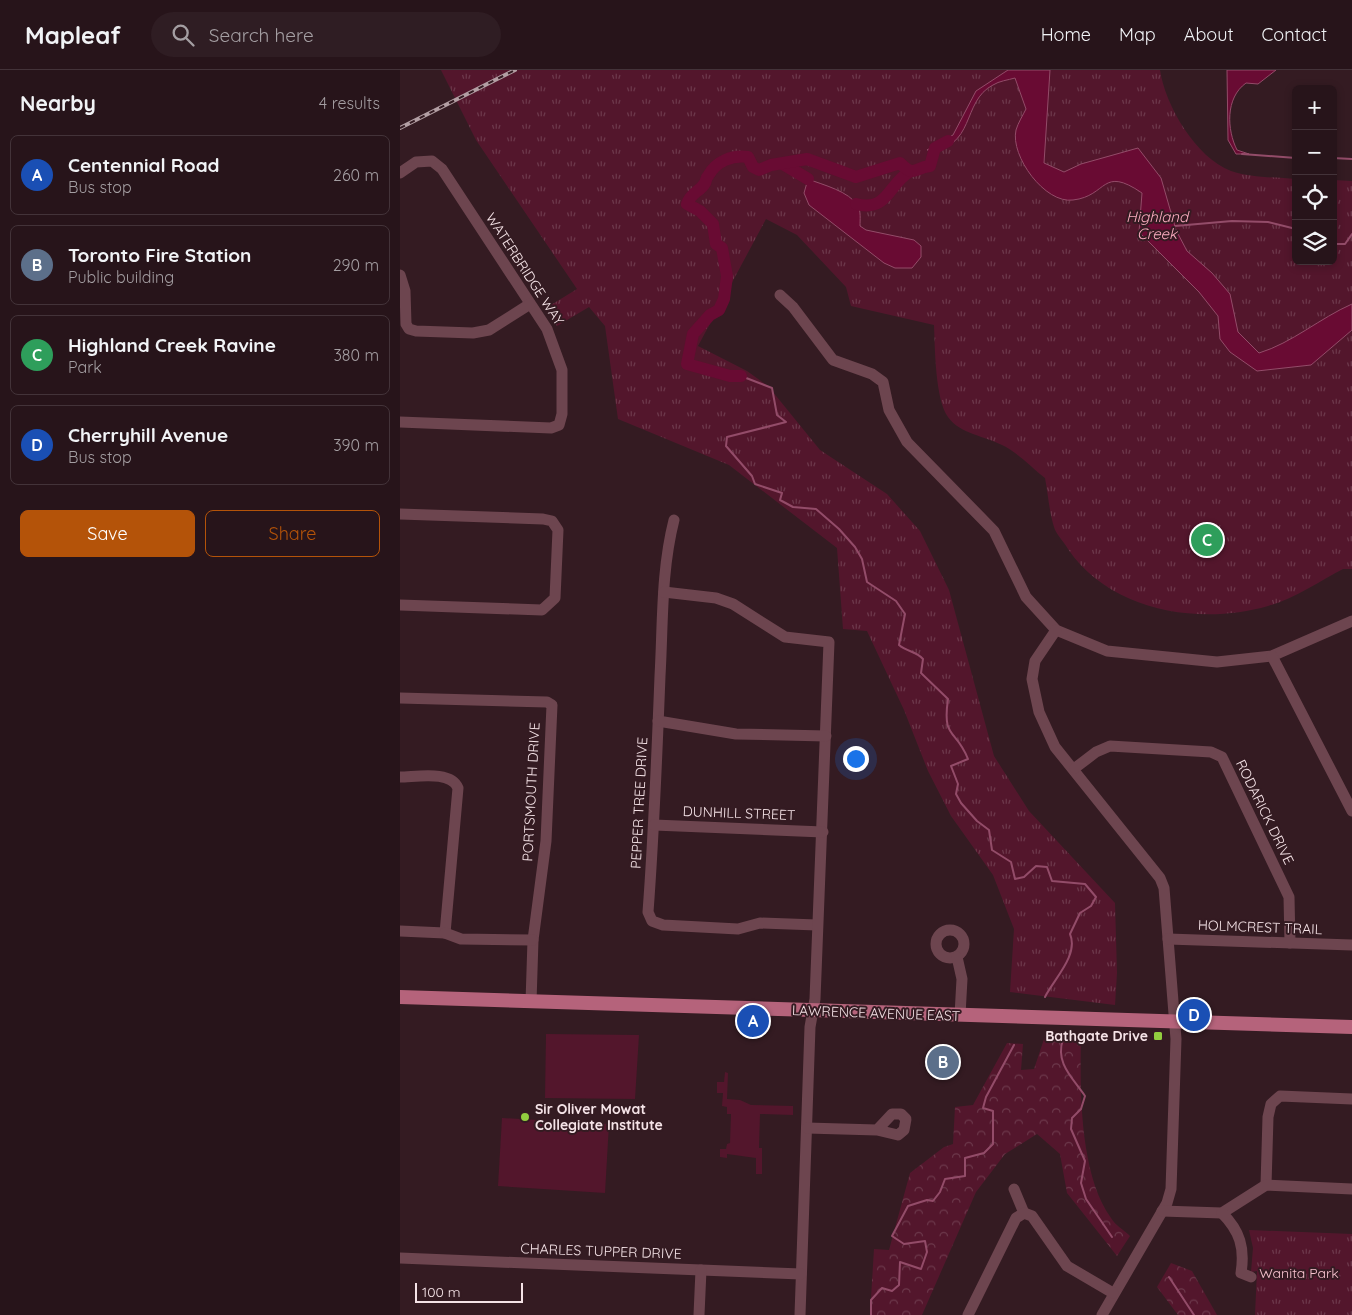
<!DOCTYPE html>
<meta charset="utf-8">
<style>
body{margin:0;font-family:Quicksand,sans-serif;background:#2f1d23;color:#f1f3f6}
.controls{position:absolute;right:15px;top:15px;display:grid;overflow:hidden;border-radius:8px;box-shadow:0 2px 8px #0003}
.controls button{width:45px;height:45px;display:grid;place-items:center;padding:0;border:0;border-bottom:1px solid #433339;background:#27141a;color:#f1f3f6;font:25px sans-serif}
.scale{position:absolute;left:15px;bottom:12px;width:108px;box-sizing:border-box;padding-left:5px;border:2px solid #f5e3e7;border-top:0;font-size:14px;line-height:18px;white-space:nowrap;color:#f5e3e7;-webkit-text-stroke:4px #341b22;paint-order:stroke}
.you{position:absolute;left:455px;top:688px;width:18px;height:18px;margin:-12px;border:4px solid #fff;border-radius:50%;background:#1a73e8;box-shadow:0 0 0 8px #1a73e833}
.badge{display:grid;place-items:center;width:32px;height:32px;border-radius:50%;background:#b45309;color:#fff;font-size:16px;font-weight:700}
.pin{position:absolute;translate:-50% -50%;border:2px solid #fff;box-shadow:0 1px 5px #0006}
.list{margin:0;padding:0;list-style:none}
h2{display:flex;justify-content:space-between;align-items:center;height:65px;margin:0;padding:0 20px;font-size:21px}
h2 small{font-size:16px;font-weight:400;color:#a49ea2}
.list li{display:grid;grid-template-columns:32px 1fr auto;gap:15px;align-items:center;box-sizing:border-box;height:80px;margin:0 10px 10px;padding:0 10px;border:1px solid #433339;border-radius:8px}
.list b{display:block;font-size:19px;white-space:nowrap}
.list p{margin:0;font-size:16px;white-space:nowrap;color:#a49ea2}
.list em{font-size:16px;font-style:normal;color:#a49ea2}
.actions{display:flex;gap:10px;padding:15px 20px}
.actions a{flex:1;padding:11px 0;border:1px solid #b45309;border-radius:8px;text-align:center;font-size:18px;color:#b45309}
.actions .main{background:#b45309;color:#fff}
.icon{flex:none;width:28px;height:28px;fill:none;stroke:currentColor;stroke-width:2;stroke-linecap:round;stroke-linejoin:round}
.map{position:relative;flex:none;width:952px;height:1245px;overflow:hidden}
header{display:flex;align-items:center;gap:30px;box-sizing:border-box;height:70px;padding:0 25px;background:#27141a;border-bottom:1px solid #433339}
header strong{font-size:24px}
nav{display:flex;gap:28px;margin-inline-start:auto;font-size:18px}
.search{width:350px;height:45px;background:#2f1d23;display:flex;align-items:center;gap:12px;box-sizing:border-box;padding:0 18px;border-radius:28px;color:#a49ea2;font-size:19px}
main{display:flex}
aside{flex:1;background:#27141a}
.map>svg:first-child{display:block}
.grass{fill:#53162c}
.forest{fill:url(#forest-crowns)}
.park{fill:url(#park-tufts)}
.water{fill:#690b33;stroke:#934c69}
.lines{fill:none;stroke-linecap:round;stroke-linejoin:round}
.stream{stroke:#934c69;stroke-width:2}
.river{stroke:#690b33;stroke-width:12}
.minor{stroke:#6d454f;stroke-width:11}
.major{stroke:#b5637b;stroke-width:14}
.rail-casing{stroke:#b29ea3;stroke-width:4}
.rail{stroke:#341b22;stroke-width:2;stroke-dasharray:5.5;stroke-linecap:butt}
.poi-dot{fill:#92cd3f;stroke:#341b22;stroke-width:2}
.labels{text-anchor:middle;dominant-baseline:central;stroke-width:4;stroke-linejoin:round;paint-order:stroke}
.street-label{font-size:14px;fill:#f5e3e7;stroke:#341b22}
.poi-label{font-size:14px;font-weight:bold;fill:#f5e3e7;stroke:#341b22;text-anchor:end}
.park-label{font-size:14px;fill:#f7c2ce;stroke:#341b22}
.water-label{font-size:15px;font-style:italic;fill:#fcadc1;stroke:#341b22}
</style>
<header>
<strong>Mapleaf</strong>
<div class="search"><svg class="icon" aria-label="search" viewBox="0 0 24 24"><circle cx="10" cy="10" r="6"/><path d="M15 15l6 6"/></svg>Search here</div>
<nav><a>Home</a><a>Map</a><a>About</a><a>Contact</a></nav>
</header>
<main>
<aside>
<h2>Nearby<small>4 results</small></h2>
<ul class="list">
<li><span class="badge" style="background:#1a4fb4">A</span><div><b>Centennial Road</b><p>Bus stop</p></div><em>260 m</em></li>
<li><span class="badge" style="background:#5c6f8a">B</span><div><b>Toronto Fire Station</b><p>Public building</p></div><em>290 m</em></li>
<li><span class="badge" style="background:#2e9e5b">C</span><div><b>Highland Creek Ravine</b><p>Park</p></div><em>380 m</em></li>
<li><span class="badge" style="background:#1a4fb4">D</span><div><b>Cherryhill Avenue</b><p>Bus stop</p></div><em>390 m</em></li>
</ul>
<div class="actions"><a class="main">Save</a><a>Share</a></div>
</aside>
<div class="map">
<svg width="952" height="1245" viewBox="0 0 952 1245">
<defs>
<pattern id="forest-crowns" width="20" height="18" patternUnits="userSpaceOnUse" patternTransform="scale(1.25)"><rect width="20" height="18" fill="#53162c"/><path d="M2 6a3 3 0 1 1 6 0M12 15a3 3 0 1 1 6 0" fill="none" stroke="#6c384b"/></pattern>
<pattern id="park-tufts" width="24" height="20" patternUnits="userSpaceOnUse" patternTransform="scale(1.25)"><rect width="24" height="20" fill="#53162c"/><path d="M3 7l-1-3M5 7V3M7 7l1-3M15 17l-1-3M17 17v-4M19 17l1-3" fill="none" stroke="#6c384b"/></pattern>
</defs>
<rect width="100%" height="100%" fill="#341b22"/>
<g class="grass">
<polygon points="146,964 239,965 235,1029 145,1028"/>
<polygon points="325,1002 328,1003 327,1029 340,1030 351,1035 393,1036 393,1045 360,1044 359,1078 362,1078 362,1104 356,1104 356,1088 327,1084 327,1088 320,1087 320,1079 326,1079 327,1074 330,1073 331,1044 327,1044 327,1037 322,1036 323,1023 317,1023 317,1012 324,1012"/>
<polygon points="102,1048 209,1054 205,1123 98,1116"/>
</g>
<g class="forest">
<path d="M 645,966 L 681,966 C 680,1019 679,1103 711,1148 C 715,1155 724,1160 730,1166 L 717,1186 L 667,1123 L 660,1084 L 637,1064 L 605,1084 L 576,1122 L 522,1245 L 470,1245 L 474,1179 L 489,1180 L 510,1103 L 544,1077 L 553,1074 L 555,1037 L 573,1035 L 607,973 L 623,974 L 621,1000 L 634,999 Z"/>
<polygon points="771,1193 792,1201 817,1245 778,1245 757,1217"/>
</g>
<g class="park">
<path d="M 41,0 L 760,0 C 765,35 796,88 831,101 C 851,108 875,107 896,109 L 896,191 L 933,191 L 933,110 L 952,111 L 952,499 L 943,499 C 920,511 894,529 868,536 C 799,556 710,541 668,479 C 664,472 656,464 654,457 C 649,441 648,423 645,408 C 631,397 617,382 602,375 C 585,366 560,364 548,347 C 535,329 535,277 534,255 L 451,236 L 446,217 L 397,165 L 366,149 L 298,276 L 347,301 L 368,316 L 420,380 L 487,424 L 520,461 L 549,520 L 594,686 L 629,741 L 715,833 L 717,903 L 715,935 L 610,922 L 614,859 L 593,805 L 551,746 L 528,701 L 504,640 L 467,561 L 443,559 L 437,478 L 329,395 L 218,349 L 205,256 L 189,237 L 157,256 L 146,238 L 177,219 L 76,70 Z"/>
<polygon points="849,1160 952,1164 952,1245 855,1245 857,1201 851,1202 853,1178"/>
</g>
<g class="water">
<path d="M 608,0 L 650,0 L 644,93 L 664,102 L 681,94 L 738,78 L 761,108 L 776,160 L 787,181 L 812,203 L 830,224 L 838,262 L 859,283 C 892,273 920,248 952,234 L 952,260 L 911,295 L 857,301 L 830,282 L 820,269 L 818,246 L 799,222 L 739,162 L 742,123 C 701,95 708,126 673,130 C 645,134 610,86 616,60 C 618,53 623,45 626,39 L 615,8 C 608,10 599,11 593,15 C 561,31 576,80 527,80 L 553,65 L 576,21 Z"/>
<path d="M 827,0 L 876,0 L 858,14 L 846,13 C 825,28 827,60 837,80 L 849,84 L 836,84 L 828,70 Z"/>
<path d="M 408,109 C 423,115 449,121 458,136 C 461,141 460,150 460,156 L 466,160 L 514,170 L 521,176 L 521,187 L 512,198 L 495,198 L 484,193 L 409,135 L 404,123 Z"/>
</g>
<g class="lines">
<g class="stream">
<polyline points="842,84 896,88"/>
<polyline points="933,88 952,89"/>
<polyline points="775,156 832,151 868,152 896,159"/>
<polyline points="933,174 945,174 952,164"/>
<path d="M 341,306 L 372,318 L 377,345 L 386,352 L 327,367 L 326,376 L 352,406 L 355,414 L 382,423 L 380,430 L 393,437 L 416,439 L 439,459 L 455,477 L 462,489 L 467,512 L 496,531 L 505,544 L 499,575 C 507,582 516,581 523,589 L 521,603 L 548,629 C 542,670 556,658 568,689 L 551,696 L 558,714 L 556,724 L 561,733 L 577,751 L 589,760 L 592,780 L 611,792 L 615,809 L 624,807 L 636,796 L 647,797 L 652,811 L 685,814 L 696,827 L 691,836 L 680,843 L 670,864 C 679,885 654,909 645,927"/>
<path d="M 663,969 C 655,993 672,1007 685,1026 L 681,1039 L 672,1048 L 671,1059 L 685,1091 L 681,1113 L 686,1129 L 712,1167"/>
<polyline points="769,1207 794,1245"/>
<polyline points="471,1245 471,1230 482,1218 492,1221 499,1215 500,1192 521,1199 527,1182 525,1171 504,1174 492,1166 508,1136 527,1130 533,1131 540,1122 545,1109 565,1106 565,1088 584,1083 593,1074 593,1041 583,1038 586,1027 614,975"/>
</g>
<g class="river">
<polyline points="383,94 408,109"/>
<path d="M 456,134 C 488,142 488,115 509,102"/>
<path d="M 341,306 L 330,306 L 287,294 L 293,264 L 310,245 L 319,240 L 324,229 L 327,206 L 322,178 L 316,174 L 313,154 L 300,141 L 287,134 C 291,122 300,122 305,113 C 306,111 306,108 308,106 C 316,91 332,85 348,87 L 353,97 L 359,100 L 371,95 L 407,89 L 456,107 L 500,93 C 515,108 513,98 530,96 L 535,78 L 548,71"/>
</g>
<g class="minor">
<polyline points="0,103 16,92 32,91 42,99 147,259 162,300 162,344 159,355 151,358 0,352"/>
<polyline points="0,205 5,221 6,254 9,259 16,261 73,263 89,260 130,234"/>
<polyline points="380,225 393,237 433,290 472,304 483,312 489,340 507,372 594,461 626,527 656,560 707,581 817,592 872,586 952,551"/>
<polyline points="0,444 143,449 152,451 158,460 155,528 142,540 0,535"/>
<path d="M 274,450 C 261,501 263,554 260,606 C 257,684 254,763 248,842 L 252,851 L 263,855 L 338,859 L 360,853 L 417,855"/>
<polyline points="264,522 316,528 333,534 385,567 429,572 415,929 410,957 400,1245"/>
<polyline points="656,560 635,591 632,609 639,642 655,677 760,808 764,818 776,969 771,1119 767,1133 702,1245"/>
<polyline points="872,586 952,741"/>
<polyline points="0,628 147,632 152,635 146,771 133,870 131,932"/>
<polyline points="258,651 336,664 426,666"/>
<polyline points="675,698 696,682 710,676 811,682 822,687 889,827 890,873"/>
<path d="M 0,707 C 16,707 51,700 58,718 L 45,863 L 0,861"/>
<polyline points="254,755 423,762"/>
<circle cx="550" cy="874" r="14"/>
<polyline points="45,863 61,869 133,870"/>
<polyline points="768,869 952,875"/>
<polyline points="557,887 562,909 560,945"/>
<polyline points="407,1058 477,1060 498,1065 504,1060 506,1049 501,1044 492,1044 477,1060"/>
<polyline points="866,1115 868,1047 871,1034 880,1026 952,1029"/>
<polyline points="614,1119 624,1143"/>
<polyline points="762,1141 822,1143 866,1115 952,1119"/>
<path d="M 822,1143 C 840,1161 845,1178 841,1203 L 851,1207"/>
<polyline points="0,1188 401,1204"/>
<polyline points="299,1245 301,1200"/>
<polyline points="568,1245 616,1148 624,1143 632,1146 667,1196 713,1223"/>
</g>
<polyline class="major" points="0,927 952,957"/>
<g class="rail-casing">
<polyline id="rail" points="0,58 115,0"/>
</g>
<use href="#rail" class="rail"/>
</g>
<g class="poi-dot">
<rect x="753" y="961" width="10" height="10" rx="2.5"/>
<circle cx="125" cy="1047" r="5"/>
</g>
<g class="labels">
<g class="street-label">
<text transform="translate(125 199) rotate(57)">WATERBRIDGE WAY</text>
<text transform="translate(131 722) rotate(-87)">PORTSMOUTH DRIVE</text>
<text transform="translate(239 733) rotate(-87)">PEPPER TREE DRIVE</text>
<text transform="translate(865 742) rotate(64)">RODARICK DRIVE</text>
<text transform="translate(339 743) rotate(2)">DUNHILL STREET</text>
<text transform="translate(860 857) rotate(2)">HOLMCREST TRAIL</text>
<text transform="translate(476 943) rotate(2)">LAWRENCE AVENUE EAST</text>
<text transform="translate(201 1181) rotate(2)">CHARLES TUPPER DRIVE</text>
</g>
<g class="poi-label">
<text x="748" y="966">Bathgate Drive</text>
<text x="135" y="1039" text-anchor="start">Sir Oliver Mowat<tspan x="135" dy="16">Collegiate Institute</tspan></text>
</g>
<g class="park-label">
<text x="899" y="1203">Wanita Park</text>
</g>
<g class="water-label">
<text x="757" y="146">Highland<tspan x="757" dy="17">Creek</tspan></text>
</g>
</g>
</svg>
<div class="controls">
<button>+</button>
<button>−</button>
<button><svg class="icon" aria-label="locate" viewBox="0 0 24 24"><circle cx="12" cy="12" r="6"/><path d="M12 2v4M12 18v4M2 12h4M18 12h4"/></svg></button>
<button><svg class="icon" aria-label="layers" viewBox="0 0 24 24"><path d="M12 4l9 5-9 5-9-5zM3 14l9 5 9-5"/></svg></button>
</div>
<div class="scale">100 m</div>
<div class="you"></div>
<div class="pin badge" style="left:353px;top:951px;background:#1a4fb4">A</div>
<div class="pin badge" style="left:543px;top:992px;background:#5c6f8a">B</div>
<div class="pin badge" style="left:807px;top:470px;background:#2e9e5b">C</div>
<div class="pin badge" style="left:794px;top:945px;background:#1a4fb4">D</div>
</div>
</main>
